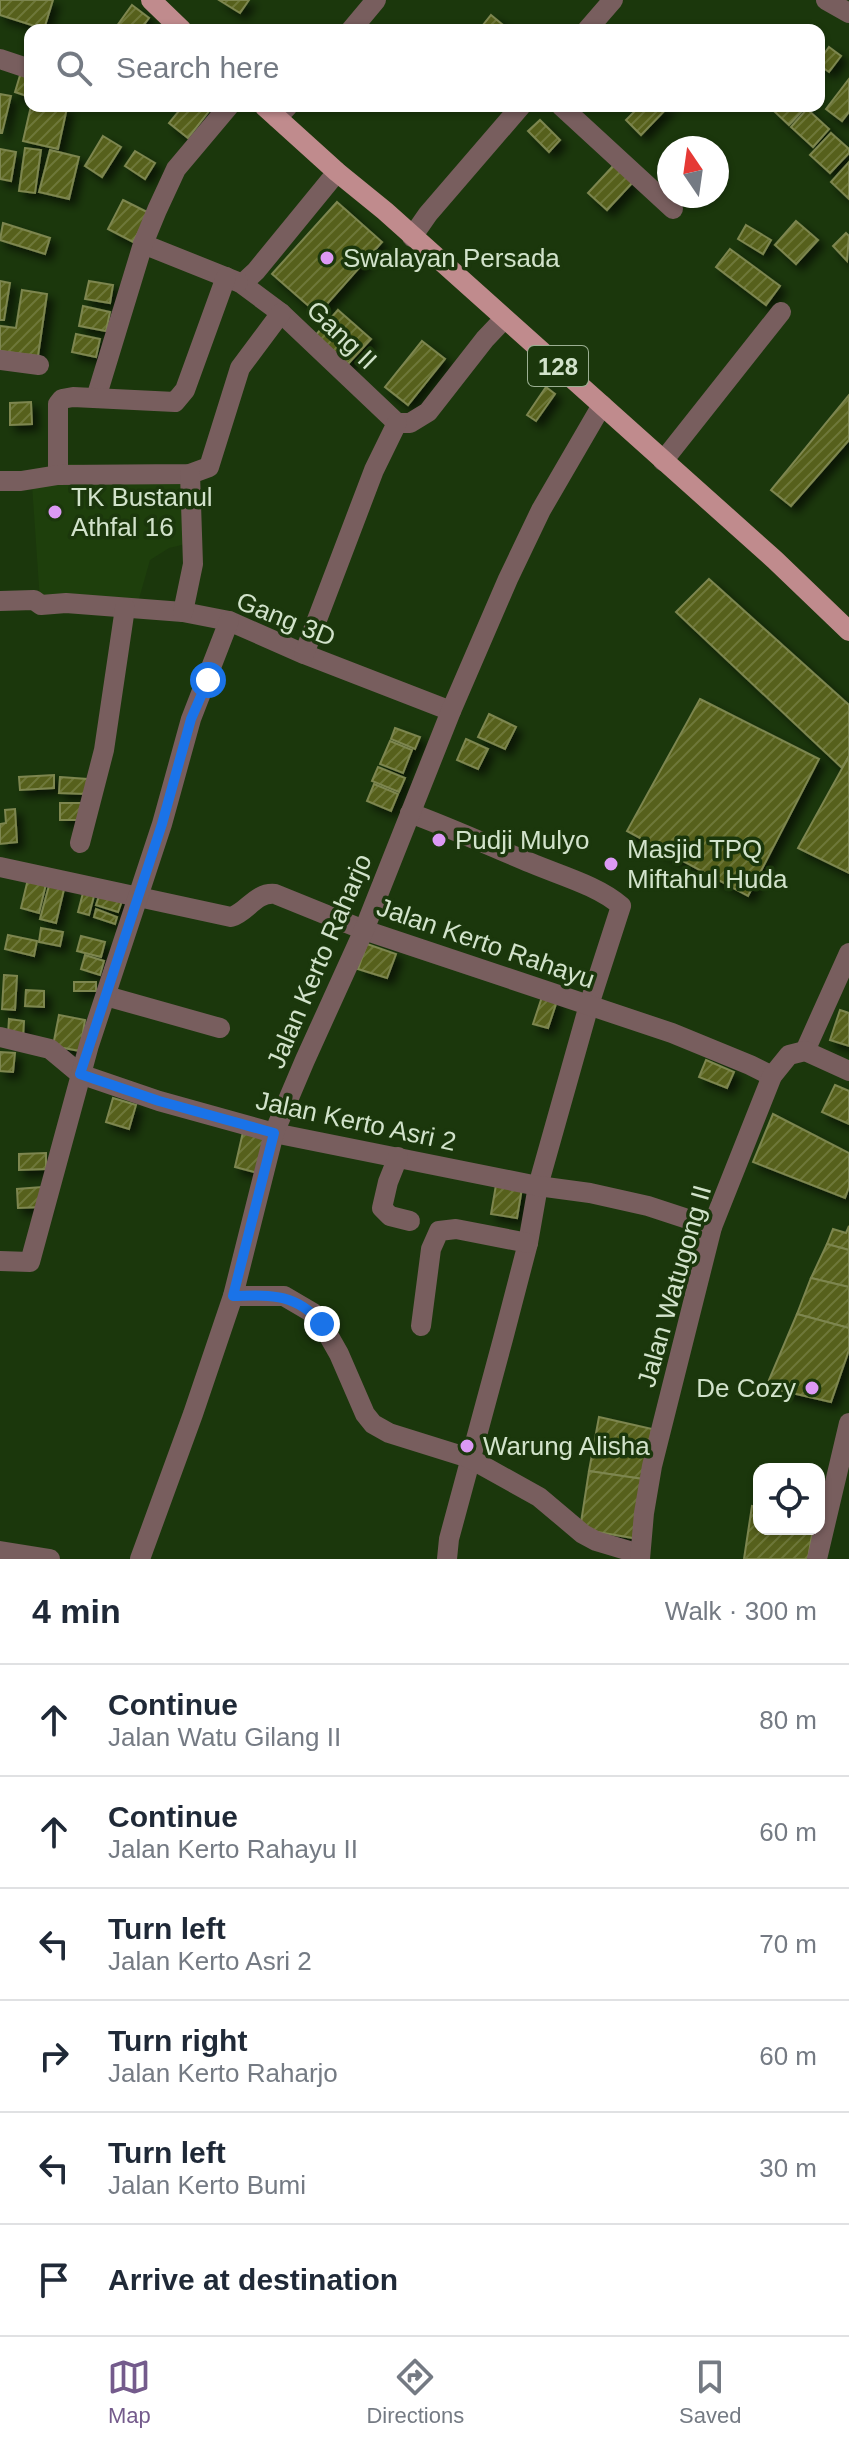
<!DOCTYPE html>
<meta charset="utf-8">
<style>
body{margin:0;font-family:Helvetica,sans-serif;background:#f6f6f7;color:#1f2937}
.controls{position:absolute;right:24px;bottom:24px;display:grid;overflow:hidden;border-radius:16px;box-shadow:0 2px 6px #0004}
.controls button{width:72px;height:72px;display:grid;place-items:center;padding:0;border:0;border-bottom:2px solid #e0e1e3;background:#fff;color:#1f2937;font:40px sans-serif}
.compass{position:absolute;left:657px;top:136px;width:72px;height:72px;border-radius:50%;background:#fff;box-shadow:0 2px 6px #0004;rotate:347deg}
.stop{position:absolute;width:24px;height:24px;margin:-18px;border:6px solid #1a73e8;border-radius:50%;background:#fff}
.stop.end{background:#1a73e8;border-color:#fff;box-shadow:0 2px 8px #0008}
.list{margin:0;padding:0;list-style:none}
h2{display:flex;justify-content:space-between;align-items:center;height:104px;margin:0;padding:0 32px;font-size:34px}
h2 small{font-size:26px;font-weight:400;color:#747a83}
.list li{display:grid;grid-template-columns:52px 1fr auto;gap:24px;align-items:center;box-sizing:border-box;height:112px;padding:0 32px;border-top:2px solid #e0e1e3}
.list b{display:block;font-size:30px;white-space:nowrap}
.list p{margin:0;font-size:26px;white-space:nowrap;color:#747a83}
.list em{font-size:26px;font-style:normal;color:#747a83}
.icon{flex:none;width:44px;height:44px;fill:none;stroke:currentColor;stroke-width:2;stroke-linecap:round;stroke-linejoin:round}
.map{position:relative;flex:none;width:849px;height:1559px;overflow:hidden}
.search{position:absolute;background:#fff;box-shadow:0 2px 6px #0004;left:24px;right:24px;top:24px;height:88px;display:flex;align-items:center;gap:20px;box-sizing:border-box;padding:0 28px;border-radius:16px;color:#747a83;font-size:30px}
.sheet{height:776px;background:#fff}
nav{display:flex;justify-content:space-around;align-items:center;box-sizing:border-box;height:112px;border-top:2px solid #e0e1e3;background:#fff;font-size:22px;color:#747a83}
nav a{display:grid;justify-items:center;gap:4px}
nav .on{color:#745b8c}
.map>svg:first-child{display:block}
.built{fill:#1e3f0c}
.building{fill:url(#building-hatch);stroke:#7d8650;stroke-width:2;filter:url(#shadow)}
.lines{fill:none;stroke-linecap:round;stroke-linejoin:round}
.minor{stroke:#785e5e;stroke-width:20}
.major{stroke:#c08b8d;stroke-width:20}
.route{stroke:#1a73e8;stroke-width:10}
.poi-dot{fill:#dc99f4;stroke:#1b370c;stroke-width:3}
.labels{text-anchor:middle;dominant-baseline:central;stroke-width:7;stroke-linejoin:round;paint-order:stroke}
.shield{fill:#1b370c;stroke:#9baf92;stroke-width:2}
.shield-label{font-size:24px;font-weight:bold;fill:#d2e3cb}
.poi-label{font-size:26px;fill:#d2e3cb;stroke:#1b370c;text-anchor:start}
.street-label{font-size:26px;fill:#d2e3cb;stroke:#1b370c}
</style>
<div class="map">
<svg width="849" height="1559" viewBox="0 0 849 1559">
<defs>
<pattern id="building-hatch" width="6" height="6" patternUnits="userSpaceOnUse" patternTransform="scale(2)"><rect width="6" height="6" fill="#57601a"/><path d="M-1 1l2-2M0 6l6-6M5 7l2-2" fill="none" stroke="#6e773a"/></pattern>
<filter id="shadow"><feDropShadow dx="6" dy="6" stdDeviation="4" flood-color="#0009"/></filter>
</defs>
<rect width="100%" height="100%" fill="#1b370c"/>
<polygon class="built" points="59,463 189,473 186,544 169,548 150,560 137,606 40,601 32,485"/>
<g class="building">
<polygon points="0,0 53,0 44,29 0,15"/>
<polygon points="219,0 249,0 240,13"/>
<polygon points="132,5 149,18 140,30 114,30"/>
<polygon points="491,15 509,30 479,30"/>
<polygon points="829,47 841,56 829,72 819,65 819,61"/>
<polygon points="21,72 30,75 30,97 15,92"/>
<polygon points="849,79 849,112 842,121 826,109"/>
<polygon points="0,94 11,96 2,133 0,133"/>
<polygon points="31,106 67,108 58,149 23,141"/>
<polygon points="183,106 213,106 188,138 169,123"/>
<polygon points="640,106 669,106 641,135 626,120"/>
<polygon points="781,106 801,106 804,109 789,125 775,112"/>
<polygon points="807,109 829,129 813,147 791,127"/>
<polygon points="540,120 560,140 549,152 528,131"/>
<polygon points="831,133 849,149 849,153 830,173 810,155"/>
<polygon points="103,136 121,147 102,177 85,166"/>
<polygon points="25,148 41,150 35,193 19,191"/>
<polygon points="0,149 16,152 11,181 0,179"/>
<polygon points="50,150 79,157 69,199 39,192"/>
<polygon points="135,151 155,163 145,179 125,166"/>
<polygon points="849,162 849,199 831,182"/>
<polygon points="614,165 633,182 607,210 588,193"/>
<polygon points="123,200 149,213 133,242 108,229"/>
<polygon points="337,202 382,242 318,314 272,274"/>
<polygon points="796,221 818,240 796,264 775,245"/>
<polygon points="3,223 50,238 45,254 0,240"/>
<polygon points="746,225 771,240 763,254 738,239"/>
<polygon points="846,233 849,236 847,261 833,246"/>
<polygon points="730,249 780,286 766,305 716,267"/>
<polygon points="0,281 10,283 4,320 0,320"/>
<polygon points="89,281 113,285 110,303 85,299"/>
<polygon points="22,290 47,294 38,356 0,351 0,326 16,328"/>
<polygon points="83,306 110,312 106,331 79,326"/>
<polygon points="338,310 371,339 346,366 314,337"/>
<polygon points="76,334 100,339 96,357 72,352"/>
<polygon points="422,341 445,359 408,405 385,387"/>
<polygon points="546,387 555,394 536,421 527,415"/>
<polygon points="849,395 849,440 791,506 771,490"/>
<polygon points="31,402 32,424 10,425 10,403"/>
<polygon points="709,579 849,705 849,756 842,768 676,612"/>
<polygon points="700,699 819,759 748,896 627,831"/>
<polygon points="489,714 516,727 505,749 478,737"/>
<polygon points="395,728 420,737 415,749 391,739"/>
<polygon points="466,739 488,749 478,769 457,760"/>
<polygon points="390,741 412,750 403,773 380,764"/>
<polygon points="849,756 849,873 798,848"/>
<polygon points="378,767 405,778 399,792 372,781"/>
<polygon points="54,775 54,788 20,790 19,777"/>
<polygon points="60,777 87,779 86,794 59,793"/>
<polygon points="374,784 398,794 391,811 367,801"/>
<rect x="60" y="803" width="23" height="17"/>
<polygon points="15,809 17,842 0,844 0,824 6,823 5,810"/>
<polygon points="28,879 46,884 39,913 21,908"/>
<polygon points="50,882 65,885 56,923 40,919"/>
<polygon points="101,890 123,898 118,912 96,905"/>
<polygon points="83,893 94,896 89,915 78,912"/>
<polygon points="96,909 117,917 115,924 94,917"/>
<polygon points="41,928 63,932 60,946 39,942"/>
<polygon points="8,935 37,941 34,956 5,949"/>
<polygon points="81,936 105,942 101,957 77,951"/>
<polygon points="367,944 396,954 387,978 358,969"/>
<polygon points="85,955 104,961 100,975 81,969"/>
<polygon points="4,975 17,976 15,1010 2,1009"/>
<rect x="74" y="982" width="22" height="9"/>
<polygon points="26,990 44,991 44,1007 25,1006"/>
<polygon points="542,997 557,1001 548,1028 533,1024"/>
<polygon points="840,1010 849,1013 849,1046 830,1040"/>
<polygon points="59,1015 85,1020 80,1051 53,1046"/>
<polygon points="9,1019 24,1021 23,1037 8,1035"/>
<polygon points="0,1052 15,1053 13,1072 0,1071"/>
<polygon points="706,1060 734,1072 727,1088 699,1077"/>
<polygon points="835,1085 849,1091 849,1124 822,1112"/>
<polygon points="113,1098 136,1105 129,1129 106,1122"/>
<polygon points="773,1114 849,1153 849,1187 845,1198 753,1162"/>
<polygon points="243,1132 266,1138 258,1173 235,1167"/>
<polygon points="46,1153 46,1169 19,1170 19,1154"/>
<polygon points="496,1185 522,1188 517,1218 491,1214"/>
<polygon points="42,1187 43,1207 18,1208 17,1189"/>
<polygon points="849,1226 849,1250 827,1244 833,1229 846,1233"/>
<polygon points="827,1244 849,1250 849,1287 811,1278"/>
<polygon points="811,1278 849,1287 849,1328 797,1314"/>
<polygon points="797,1314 849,1328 849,1350 831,1402 766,1387"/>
<polygon points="599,1417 652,1429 643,1479 589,1471"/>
<polygon points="589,1471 643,1479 633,1538 580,1529"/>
<polygon points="752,1506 759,1508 759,1529 813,1529 808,1559 744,1559"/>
</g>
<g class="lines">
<g class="minor">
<polyline points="826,0 849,13"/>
<polyline points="351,30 376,0"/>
<polyline points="587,30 613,0"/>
<polyline points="0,59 30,69"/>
<polyline points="561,106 673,209"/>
<polyline points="277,118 288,106"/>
<polyline points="337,172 256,271 242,284 281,313 397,423 410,423 428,412 485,339 504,319"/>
<polyline points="412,237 428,214 521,106"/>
<polyline points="143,244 238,282"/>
<polyline points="0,360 39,365"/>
<polyline points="96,398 143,244 157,210 176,169 229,106"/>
<polyline points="663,461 781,312"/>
<polyline points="58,475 58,404 62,399 73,397 175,402 185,390 226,277"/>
<polyline points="0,481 21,481 58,475 190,474 209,467 240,368 281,313"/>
<polyline points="0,601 34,600 41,605 66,603 183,612 229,621 304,654 451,711"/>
<polyline points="183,612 193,564 190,474"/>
<polyline points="304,654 374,470 397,423"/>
<path d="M 410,813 C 451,828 490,846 531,863 C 559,875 599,886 621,906 L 589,1005 L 538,1186 L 528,1243 L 503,1339 L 449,1539 L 447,1559"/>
<polyline points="80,843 104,750 125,608"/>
<path d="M 0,867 L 231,917 C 248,912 255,892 275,894 L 364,930 L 672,1033 L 750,1065 L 772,1076"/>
<polyline points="106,996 220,1028"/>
<polyline points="0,1037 50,1049 80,1074 159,1101 274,1133 538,1186 590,1193 648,1206 712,1227"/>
<polyline points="805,1051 849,953"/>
<polyline points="398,1157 388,1182 382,1208 390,1216 410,1221"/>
<polyline points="0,1261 30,1262 89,1045 162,824 191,719 229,621"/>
<polyline points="233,1296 284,1296 313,1313 322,1324 339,1354 365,1414 373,1424 389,1433 469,1458 539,1497 583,1534 596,1541 640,1554"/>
<polyline points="421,1326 431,1249 439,1231 456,1229 528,1243"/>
<polyline points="0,1551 50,1559"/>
<polyline points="140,1559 193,1414 233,1296 274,1133 305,1060 364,930 451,711 508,579 541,510 602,405"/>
<polyline points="640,1559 644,1513 652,1466 712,1227 772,1076 789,1055 805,1051 849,1071"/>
<polyline points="817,1559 849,1423"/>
</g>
<g class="major">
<polyline points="151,0 182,30"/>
<polyline points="264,106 337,172 385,211 775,560 849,631"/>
</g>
</g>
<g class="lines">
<path class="route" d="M 208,680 L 191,719 L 162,824 L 80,1074 L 159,1101 L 274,1133 L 233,1296 C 271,1295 296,1293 322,1324"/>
</g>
<g class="poi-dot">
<circle cx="327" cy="258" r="8"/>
<circle cx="55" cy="512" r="8"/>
<circle cx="439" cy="840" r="8"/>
<circle cx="611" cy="864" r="8"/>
<circle cx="812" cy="1388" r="8"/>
<circle cx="467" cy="1446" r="8"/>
</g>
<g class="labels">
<rect class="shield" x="528" y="346" width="60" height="40" rx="6"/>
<g class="shield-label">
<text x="558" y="366">128</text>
</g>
<g class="poi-label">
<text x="343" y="258">Swalayan Persada</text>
<text x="71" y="497">TK Bustanul<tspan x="71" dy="30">Athfal 16</tspan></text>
<text x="455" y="840">Pudji Mulyo</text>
<text x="627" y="849">Masjid TPQ<tspan x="627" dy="30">Miftahul Huda</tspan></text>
<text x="796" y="1388" text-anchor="end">De Cozy</text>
<text x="483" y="1446">Warung Alisha</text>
</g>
<g class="street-label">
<text transform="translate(342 335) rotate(44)">Gang II</text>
<text transform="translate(286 619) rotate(22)">Gang 3D</text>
<text transform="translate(486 943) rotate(19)">Jalan Kerto Rahayu</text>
<text transform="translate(319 961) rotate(-67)">Jalan Kerto Raharjo</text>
<text transform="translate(356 1121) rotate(12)">Jalan Kerto Asri 2</text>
<text transform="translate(674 1286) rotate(-74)">Jalan Watugong II</text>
</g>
</g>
</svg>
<div class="controls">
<button><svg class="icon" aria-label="locate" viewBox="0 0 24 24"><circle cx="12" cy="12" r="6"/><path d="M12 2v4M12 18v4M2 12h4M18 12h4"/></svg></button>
</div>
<svg class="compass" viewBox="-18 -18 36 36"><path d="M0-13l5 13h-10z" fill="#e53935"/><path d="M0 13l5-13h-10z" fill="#747a83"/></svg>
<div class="stop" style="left:208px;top:680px"></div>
<div class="stop end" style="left:322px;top:1324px"></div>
<div class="search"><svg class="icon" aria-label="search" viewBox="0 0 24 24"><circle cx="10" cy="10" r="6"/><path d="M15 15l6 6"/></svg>Search here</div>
</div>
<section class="sheet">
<h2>4 min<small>Walk · 300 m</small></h2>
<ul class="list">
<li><svg class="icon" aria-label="ahead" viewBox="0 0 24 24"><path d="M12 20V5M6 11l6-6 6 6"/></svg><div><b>Continue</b><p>Jalan Watu Gilang II</p></div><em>80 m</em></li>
<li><svg class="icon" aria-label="ahead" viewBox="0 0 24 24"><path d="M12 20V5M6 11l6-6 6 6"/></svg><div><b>Continue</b><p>Jalan Kerto Rahayu II</p></div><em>60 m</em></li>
<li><svg class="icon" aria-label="left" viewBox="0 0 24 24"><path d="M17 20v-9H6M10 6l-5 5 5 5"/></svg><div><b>Turn left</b><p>Jalan Kerto Asri 2</p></div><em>70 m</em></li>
<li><svg class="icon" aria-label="right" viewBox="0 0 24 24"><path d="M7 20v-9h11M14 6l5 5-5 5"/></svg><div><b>Turn right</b><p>Jalan Kerto Raharjo</p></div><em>60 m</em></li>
<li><svg class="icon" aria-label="left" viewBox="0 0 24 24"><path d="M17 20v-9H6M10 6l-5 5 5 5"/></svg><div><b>Turn left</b><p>Jalan Kerto Bumi</p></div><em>30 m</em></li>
<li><svg class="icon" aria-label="arrive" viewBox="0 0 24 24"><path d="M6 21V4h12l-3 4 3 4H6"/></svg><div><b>Arrive at destination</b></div></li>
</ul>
</section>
<nav>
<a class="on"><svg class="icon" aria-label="map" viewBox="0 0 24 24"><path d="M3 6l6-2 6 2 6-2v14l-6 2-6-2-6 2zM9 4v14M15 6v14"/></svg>Map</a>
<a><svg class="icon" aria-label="directions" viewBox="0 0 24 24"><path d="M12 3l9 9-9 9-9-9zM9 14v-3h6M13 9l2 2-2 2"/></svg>Directions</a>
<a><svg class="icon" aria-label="saved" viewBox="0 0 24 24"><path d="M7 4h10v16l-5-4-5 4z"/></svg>Saved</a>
</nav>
